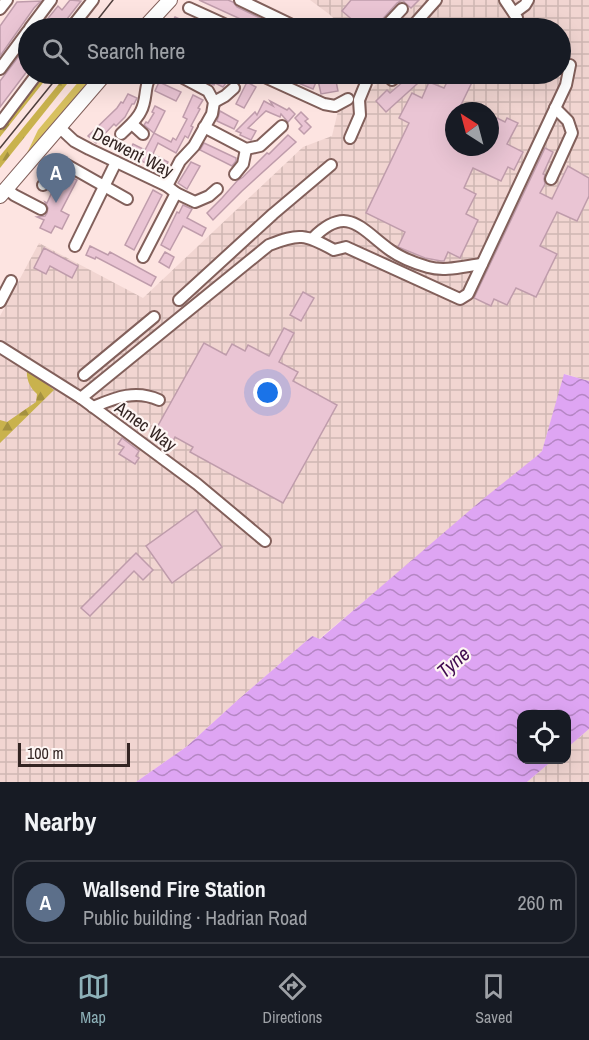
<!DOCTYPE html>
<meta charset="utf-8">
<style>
body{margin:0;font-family:"Archivo Narrow",sans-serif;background:#242831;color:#f1f3f6}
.controls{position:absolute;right:18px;bottom:18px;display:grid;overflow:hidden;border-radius:12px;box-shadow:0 6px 24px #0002}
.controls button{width:54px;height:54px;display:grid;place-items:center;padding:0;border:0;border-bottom:2px solid #363941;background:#171b24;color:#f1f3f6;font:30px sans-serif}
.compass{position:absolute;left:445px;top:102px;width:54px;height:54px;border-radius:50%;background:#171b24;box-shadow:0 6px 24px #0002;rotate:324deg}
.scale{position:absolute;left:18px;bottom:15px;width:112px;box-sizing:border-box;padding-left:6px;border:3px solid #342523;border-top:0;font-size:16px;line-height:21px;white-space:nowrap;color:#342523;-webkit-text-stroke:4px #fef6f4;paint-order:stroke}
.you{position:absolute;left:268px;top:393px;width:21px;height:21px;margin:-15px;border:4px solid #fff;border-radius:50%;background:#1a73e8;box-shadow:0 0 0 9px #1a73e833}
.badge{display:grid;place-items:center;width:39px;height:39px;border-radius:50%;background:#8eb1b8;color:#fff;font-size:20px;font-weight:700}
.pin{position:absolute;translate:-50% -50px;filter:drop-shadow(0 2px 3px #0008)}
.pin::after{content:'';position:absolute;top:32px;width:21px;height:18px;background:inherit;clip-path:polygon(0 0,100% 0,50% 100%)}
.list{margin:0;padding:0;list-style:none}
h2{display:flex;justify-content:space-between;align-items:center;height:78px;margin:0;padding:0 24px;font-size:26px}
h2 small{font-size:20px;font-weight:400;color:#9ea1a6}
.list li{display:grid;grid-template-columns:39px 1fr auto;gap:18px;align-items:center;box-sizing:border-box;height:84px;margin:0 12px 12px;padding:0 12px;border:2px solid #363941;border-radius:18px}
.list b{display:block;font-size:22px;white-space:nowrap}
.list p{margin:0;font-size:20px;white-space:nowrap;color:#9ea1a6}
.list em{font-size:20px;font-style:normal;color:#9ea1a6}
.icon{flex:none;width:33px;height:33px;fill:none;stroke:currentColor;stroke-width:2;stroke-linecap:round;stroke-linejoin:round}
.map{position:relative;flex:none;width:589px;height:782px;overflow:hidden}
.search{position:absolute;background:#171b24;box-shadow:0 6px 24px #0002;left:18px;right:18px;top:18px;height:66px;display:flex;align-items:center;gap:15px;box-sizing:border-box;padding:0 21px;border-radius:33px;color:#9ea1a6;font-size:22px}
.sheet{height:174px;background:#171b24}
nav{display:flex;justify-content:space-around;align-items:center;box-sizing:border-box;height:84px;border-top:2px solid #363941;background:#171b24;font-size:16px;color:#9ea1a6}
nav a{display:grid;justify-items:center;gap:3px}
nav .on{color:#8eb1b8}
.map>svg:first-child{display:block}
.industrial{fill:url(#industrial-grid);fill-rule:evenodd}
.grass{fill:#d8c160}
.forest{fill:url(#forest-firs)}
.water{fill:url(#water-waves)}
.building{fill:#eac5d4;stroke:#bf9cab;stroke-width:1.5}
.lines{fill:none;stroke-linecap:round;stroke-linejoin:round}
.minor-casing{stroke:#82605b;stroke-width:14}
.major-casing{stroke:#82605b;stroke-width:16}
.minor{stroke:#fff;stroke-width:10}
.major{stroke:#fff;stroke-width:14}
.tram{stroke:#50403e;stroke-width:1.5}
.labels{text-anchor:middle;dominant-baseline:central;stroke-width:4.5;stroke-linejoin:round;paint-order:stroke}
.street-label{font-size:18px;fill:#342523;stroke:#fef6f4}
.water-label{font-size:20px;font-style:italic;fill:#400a50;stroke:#fef6f4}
</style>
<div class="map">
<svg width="589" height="782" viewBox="0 0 589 782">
<defs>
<pattern id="industrial-grid" width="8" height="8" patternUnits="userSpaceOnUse" patternTransform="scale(1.5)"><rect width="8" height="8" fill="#f1d5d1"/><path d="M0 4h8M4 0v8" fill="none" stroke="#cfb7b3"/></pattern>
<pattern id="forest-firs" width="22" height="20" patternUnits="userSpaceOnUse" patternTransform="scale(1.5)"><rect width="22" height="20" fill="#c9b24d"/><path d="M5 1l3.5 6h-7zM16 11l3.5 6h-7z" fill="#a49140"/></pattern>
<pattern id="water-waves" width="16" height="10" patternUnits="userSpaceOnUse" patternTransform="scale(1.5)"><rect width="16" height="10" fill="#dea5f3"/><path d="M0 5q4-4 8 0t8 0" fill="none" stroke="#b586c4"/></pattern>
</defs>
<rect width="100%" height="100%" fill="#fde4e1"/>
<g class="industrial">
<path d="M 310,0 L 589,0 L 589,381 L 565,374 L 542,451 L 538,455 L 319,639 L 312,636 L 240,698 L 186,747 L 136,782 L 0,782 L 0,353 L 8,357 L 0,347 L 0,316 L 39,243 L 143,298 L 303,147 L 332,136 L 338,111 L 372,89 L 383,77 L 381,74 L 560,74 L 560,28 L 344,28 L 329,14 ZM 454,111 L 490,111 L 490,147 L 454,147 Z"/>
<polygon points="589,729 589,782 527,782 553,760 566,760 567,748"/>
</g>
<polygon class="grass" points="85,74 101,74 48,134 27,153 38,130"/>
<g class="forest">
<polygon points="42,74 50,74 0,137 0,128"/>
<polygon points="67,74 75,74 0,168 0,156"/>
<path d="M 27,368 L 54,390 L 0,443 L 0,420 L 7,422 L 36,402 L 37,394 C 29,387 26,378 27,368 Z"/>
</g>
<polygon class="water" points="564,374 589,381 589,729 567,748 566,714 522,714 522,760 553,760 527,782 136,782 186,747 240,698 312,636 320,639 483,499 538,455 542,451"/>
<g class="building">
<polygon points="70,0 81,1 60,28 40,28 58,6 62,10"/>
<polygon points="199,0 228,0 233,2 237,7 281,28 260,28"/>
<polygon points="351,0 419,0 411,8 402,0 397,3 379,23 377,28 362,28 342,11"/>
<polygon points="41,1 34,8 0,56 0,26 17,2"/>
<polygon points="175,17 199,28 176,28 170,26"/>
<polygon points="28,44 28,70 0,107 0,81"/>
<polygon points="192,74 214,74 229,79 223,87 215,83 214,85"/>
<polygon points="276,74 303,74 317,80 313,89"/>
<polygon points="412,74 428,74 386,112 376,101 387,90 390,93"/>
<polygon points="451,74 476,74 458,111 454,111 454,147 490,147 490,125 493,127 497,118 505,122 507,118 518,123 507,144 523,152 514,170 508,167 501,181 473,168 464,188 476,194 466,214 478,220 460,258 448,252 444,261 441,261 425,258 398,247 405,232 366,213 409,123 399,118 412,93 422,98 429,82 444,88"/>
<polygon points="318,80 324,83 336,81 338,91 321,94"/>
<polygon points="159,82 181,92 176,101 155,91"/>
<polygon points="247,82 256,87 244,108 236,104"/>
<polygon points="128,94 137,98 134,104 132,104 125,117 116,126 114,124 96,143 88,136 117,108 121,102 123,103"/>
<polygon points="193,95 203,100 198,108 200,109 191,126 193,127 188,138 185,136 176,153 158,143 153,154 168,162 164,170 152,164 151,166 125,152 123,154 117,151 122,143 131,148 133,144 145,150 154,133 171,142 173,138 176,140 187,119 183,117"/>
<polygon points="264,101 273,106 270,101 287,110 289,108 295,114 288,122 281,114 280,117 266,111 248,128 256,131 251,140 240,135 241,133 236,131 255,112 257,115"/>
<polygon points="155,106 165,111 154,133 144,125 146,122 148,123 154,113 152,112"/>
<polygon points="220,111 238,121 234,129 217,121"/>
<polygon points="301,112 308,119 305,121 311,127 304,134 299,129 302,126 295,118"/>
<polygon points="288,135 296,142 242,191 213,220 207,213 222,198 237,181 243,177 267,153 269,154"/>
<polygon points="204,143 236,158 236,161 232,166 200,150"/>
<polygon points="545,148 553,152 543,174 545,175 544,179 545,184 540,193 552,199 568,166 589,178 589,196 577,221 557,212 540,246 557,254 536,297 516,288 507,305 494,299 491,306 474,298"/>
<polygon points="191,162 200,166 187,189 178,183"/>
<polygon points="64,174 77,180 61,211 69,215 62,229 55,226 51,233 40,228 44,220 37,217 45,216 47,213 48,208 45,202 47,203 52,192 48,190 58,179 59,180 62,175"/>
<polygon points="153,190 162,195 134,250 125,245"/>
<polygon points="183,205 192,209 187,218 206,228 202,236 183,226 170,250 161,245 177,212 179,213"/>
<polygon points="90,246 108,255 110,252 156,277 151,286 96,257 95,259 86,255"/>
<polygon points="44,248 78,266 72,278 50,266 46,274 34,268"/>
<polygon points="165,252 174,257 169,268 159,262"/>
<polygon points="303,292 314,298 301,321 290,315"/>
<polygon points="284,328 294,333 279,362 298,372 293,381 337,405 283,503 190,452 193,447 175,437 173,441 155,431 204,343 226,355 232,344 245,351 248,345 269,356"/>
<polygon points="122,438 139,451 136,456 139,458 135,464 119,454 124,447 118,444"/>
<polygon points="196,510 222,547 172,583 146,546"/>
<polygon points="136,553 153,570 143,580 134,571 90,616 81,608"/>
</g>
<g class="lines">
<g class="minor-casing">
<g id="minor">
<polyline points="240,0 290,24 288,28"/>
<polyline points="505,0 517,18"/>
<polyline points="189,8 233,28"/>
<polyline points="0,9 7,0"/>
<polyline points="514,13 525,5 528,0"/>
<polyline points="150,21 162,28"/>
<polyline points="30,28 51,0"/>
<polyline points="71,28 93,0"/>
<polyline points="384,28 402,9"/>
<polyline points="411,28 436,0"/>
<polyline points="0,69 28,31"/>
<polyline points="258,74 324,104 335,106 348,99"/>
<polyline points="386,74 392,80 398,74"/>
<polyline points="214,102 225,96 234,88"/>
<polyline points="0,123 37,74"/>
<polyline points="132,124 143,134"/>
<polyline points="59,127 74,141 89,149 167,186 176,193 195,202 209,196 217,189"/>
<polyline points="204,127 246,149 260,146 282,126"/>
<path d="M 121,134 C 128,127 137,120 141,111 C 148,98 143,84 153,74"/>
<polyline points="350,138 360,115 359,100 366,83"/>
<polyline points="235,174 243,164 246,149"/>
<polyline points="551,179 572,133 568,121 555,108"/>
<path d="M 43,185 C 50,177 55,167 67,165 L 127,199"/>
<polyline points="167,186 180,161 194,146 212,114 214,102 208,91 176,74"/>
<polyline points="6,188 14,195 41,209"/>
<path d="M 313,238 C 347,204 360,228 390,250 C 401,258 414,263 428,267 C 445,272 465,266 482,264"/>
<polyline points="75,246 116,162"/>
<polyline points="143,257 176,193"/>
<polyline points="179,300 273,214 331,165"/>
<polyline points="0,302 11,281"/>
<polyline points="0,347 81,398 197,484 265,541"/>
<polyline points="84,375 154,317"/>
<path d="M 81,398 L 269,245 C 299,233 305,234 334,250 L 346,247 L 460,299 L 468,294 L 566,85 L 570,65"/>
<path d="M 93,407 C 115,398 135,389 159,400"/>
</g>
</g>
<g class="major-casing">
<g id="major">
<polyline points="144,28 170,0"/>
<polyline points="0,196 105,74"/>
</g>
</g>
<use href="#minor" class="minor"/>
<use href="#major" class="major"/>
<g class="tram">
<polyline points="91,28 113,0"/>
<polyline points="0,148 60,74"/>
</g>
</g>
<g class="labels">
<g class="street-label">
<text transform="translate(133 152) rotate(27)">Derwent Way</text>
<text transform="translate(146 426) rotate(36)">Amec Way</text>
</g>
<g class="water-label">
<text transform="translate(453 662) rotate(-41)">Tyne</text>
</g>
</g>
</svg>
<div class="controls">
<button><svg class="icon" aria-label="locate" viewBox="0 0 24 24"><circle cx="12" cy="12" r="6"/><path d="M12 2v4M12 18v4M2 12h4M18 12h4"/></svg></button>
</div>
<svg class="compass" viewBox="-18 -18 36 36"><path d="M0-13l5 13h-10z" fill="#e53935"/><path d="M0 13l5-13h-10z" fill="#9ea1a6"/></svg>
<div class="scale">100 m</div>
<div class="you"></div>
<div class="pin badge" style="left:56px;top:203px;background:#5c6f8a">A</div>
<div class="search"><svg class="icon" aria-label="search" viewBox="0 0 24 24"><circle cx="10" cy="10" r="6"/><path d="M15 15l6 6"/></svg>Search here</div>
</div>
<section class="sheet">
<h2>Nearby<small></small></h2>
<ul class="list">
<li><span class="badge" style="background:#5c6f8a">A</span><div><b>Wallsend Fire Station</b><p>Public building · Hadrian Road</p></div><em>260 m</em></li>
</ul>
</section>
<nav>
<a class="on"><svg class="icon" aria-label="map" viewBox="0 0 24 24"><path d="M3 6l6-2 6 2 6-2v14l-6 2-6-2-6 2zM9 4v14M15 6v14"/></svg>Map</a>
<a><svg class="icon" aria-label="directions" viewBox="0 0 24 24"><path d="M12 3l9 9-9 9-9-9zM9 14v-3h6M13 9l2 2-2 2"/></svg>Directions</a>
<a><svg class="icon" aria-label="saved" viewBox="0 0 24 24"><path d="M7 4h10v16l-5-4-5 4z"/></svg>Saved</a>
</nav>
